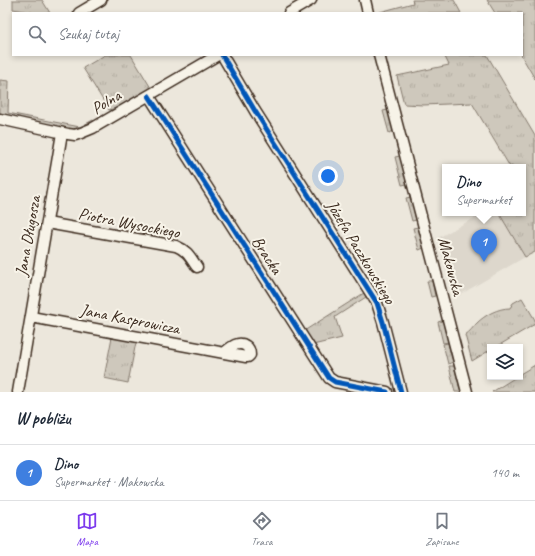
<!DOCTYPE html>
<html lang="pl">
<meta charset="utf-8">
<style>
body{margin:0;font-family:Caveat,sans-serif;background:#f6f6f7;color:#1f2937}
.controls{position:absolute;right:12px;bottom:12px;display:grid;overflow:hidden;border-radius:0px;box-shadow:0 2px 6px #0003}
.controls button{width:36px;height:36px;display:grid;place-items:center;padding:0;border:0;border-bottom:1px solid #e0e1e3;background:#fff;color:#1f2937;font:20px sans-serif}
.you{position:absolute;left:328px;top:176px;width:14px;height:14px;margin:-10px;border:3px solid #fff;border-radius:50%;background:#1a73e8;box-shadow:0 0 0 6px #1a73e833}
.badge{display:grid;place-items:center;width:26px;height:26px;border-radius:50%;background:#7c3aed;color:#fff;font-size:13px;font-weight:700}
.pin{position:absolute;translate:-50% -33px;filter:drop-shadow(0 1px 2px #0008)}
.pin::after{content:'';position:absolute;top:21px;width:14px;height:12px;background:inherit;clip-path:polygon(0 0,100% 0,50% 100%)}
.popup{position:absolute;left:442px;top:164px;width:84px;height:52px;box-sizing:border-box;display:grid;place-content:center;border-radius:0px;background:#fff;filter:drop-shadow(0 1px 3px #0005);font-size:13px;white-space:nowrap;color:#747a83}
.popup b{font-size:15px;color:#1f2937}
.popup::after{content:'';position:absolute;left:50%;top:100%;margin-left:-8px;border:8px solid transparent;border-top-color:#fff}
.list{margin:0;padding:0;list-style:none}
h2{display:flex;justify-content:space-between;align-items:center;height:52px;margin:0;padding:0 16px;font-size:17px}
h2 small{font-size:13px;font-weight:400;color:#747a83}
.list li{display:grid;grid-template-columns:26px 1fr auto;gap:12px;align-items:center;box-sizing:border-box;height:56px;padding:0 16px;border-top:1px solid #e0e1e3}
.list b{display:block;font-size:15px;white-space:nowrap}
.list p{margin:0;font-size:13px;white-space:nowrap;color:#747a83}
.list em{font-size:13px;font-style:normal;color:#747a83}
.icon{flex:none;width:22px;height:22px;fill:none;stroke:currentColor;stroke-width:2;stroke-linecap:round;stroke-linejoin:round}
.map{position:relative;flex:none;width:535px;height:392px;overflow:hidden}
.search{position:absolute;background:#fff;box-shadow:0 2px 6px #0003;left:12px;right:12px;top:12px;height:44px;display:flex;align-items:center;gap:10px;box-sizing:border-box;padding:0 14px;border-radius:0px;color:#747a83;font-size:15px}
.sheet{height:108px;background:#fff}
nav{display:flex;justify-content:space-around;align-items:center;box-sizing:border-box;height:56px;border-top:1px solid #e0e1e3;background:#fff;font-size:11px;color:#747a83}
nav a{display:grid;justify-items:center;gap:2px}
nav .on{color:#7c3aed}
.map>svg:first-child{display:block}
.built{fill:#ddd7cc}
.grass{fill:url(#grass-tufts);stroke:#84796d}
.lines{fill:none;stroke-linecap:round;stroke-linejoin:round}
.minor-casing{stroke:#3b2a1e;stroke-width:13}
.minor{stroke:#f7f3e8;stroke-width:10}
.cycleway-casing{stroke:#f7f3e8;stroke-width:8}
.cycleway{stroke:#0057b8;stroke-width:5}
.labels{text-anchor:middle;dominant-baseline:central;stroke-width:4;stroke-linejoin:round;paint-order:stroke}
.street-label{font-size:17px;fill:#3b2a1e;stroke:#f7f3e8}
</style>
<div class="map">
<svg width="535" height="392" viewBox="0 0 535 392">
<defs>
<pattern id="grass-tufts" width="24" height="20" patternUnits="userSpaceOnUse"><rect width="24" height="20" fill="#cec8bc"/><path d="M3 7l-1-3M5 7V3M7 7l1-3M15 17l-1-3M17 17v-4M19 17l1-3" fill="none" stroke="#b2aca1"/></pattern>
</defs>
<rect width="100%" height="100%" fill="#ece7dc"/>
<filter id="ink" filterUnits="userSpaceOnUse"><feTurbulence type="fractalNoise" baseFrequency=".025" numOctaves="2"/><feDisplacementMap in="SourceGraphic" scale="8" xChannelSelector="R" yChannelSelector="G"/><feConvolveMatrix kernelMatrix="1 2 1 2 8 2 1 2 1" color-interpolation-filters="sRGB"/></filter>
<g filter="url(#ink)">
<polygon class="built" points="483,213 499,213 525,257 456,297 438,238"/>
<g class="grass">
<polygon points="13,0 42,0 50,13 36,13 13,9"/>
<polygon points="412,0 454,0 461,13 380,13 380,12 413,3"/>
<polygon points="487,0 535,0 535,79 521,55 522,55 522,13 495,13"/>
<polygon points="105,55 131,55 151,88 117,108 109,110 83,68"/>
<polygon points="444,55 487,55 535,136 535,252 525,257 499,213 523,213 523,167 510,167 472,103 423,105 404,104 397,76 449,65"/>
<polygon points="0,80 9,81 8,113 80,127 93,120 94,122 84,128 71,131 0,115"/>
<polygon points="388,110 394,131 389,133 383,111"/>
<polygon points="400,156 407,184 402,185 395,157"/>
<polygon points="411,197 416,220 412,221 406,198"/>
<polygon points="418,227 424,248 419,250 413,228"/>
<polygon points="427,281 432,281 435,296 431,297"/>
<polygon points="364,293 366,297 335,317 342,338 313,345 304,331"/>
<path d="M 522,298 L 535,320 L 535,324 L 496,347 L 490,347 L 490,350 L 472,361 L 465,335 C 470,332 473,327 477,323 C 485,315 498,308 510,308 L 513,303 Z"/>
<polygon points="441,321 443,322 448,342 443,343 438,322"/>
<polygon points="112,337 136,342 128,383 104,378"/>
<polygon points="448,343 453,362 448,364 443,344"/>
<polygon points="535,365 535,392 492,392 516,377 520,377 520,374"/>
<polygon points="449,366 454,366 461,392 455,392"/>
</g>
<g class="lines">
<g class="minor-casing">
<g id="minor">
<polyline points="365,0 368,13"/>
<polyline points="79,13 101,0"/>
<polyline points="289,13 311,0"/>
<polyline points="222,55 255,111 377,303 383,322 401,392"/>
<polyline points="379,55 467,392"/>
<polyline points="149,96 329,378 335,382 387,392"/>
<polyline points="0,119 68,134 75,135 81,133 93,128 218,55"/>
<path d="M 47,223 L 176,246 C 188,251 190,257 197,267"/>
<path d="M 31,317 L 246,357 L 248,357 L 250,355 C 250,351 249,348 246,346 C 238,340 230,348 224,353"/>
<polyline points="18,392 62,133"/>
</g>
</g>
<use href="#minor" class="minor"/>
<g class="cycleway-casing">
<g id="cycleway">
<polyline points="222,55 255,111 377,303 383,322 401,392"/>
<polyline points="149,96 329,378 335,382 387,392"/>
</g>
</g>
<use href="#cycleway" class="cycleway"/>
</g>
</g>
<g class="labels">
<g class="street-label">
<text transform="translate(106 102) rotate(-31)">Polna</text>
<text transform="translate(129 223) rotate(11)">Piotra Wysockiego</text>
<text transform="translate(28 236) rotate(-80)">Jana Długosza</text>
<text transform="translate(361 252) rotate(59)">Józefa Paczkowskiego</text>
<text transform="translate(267 255) rotate(57)">Bracka</text>
<text transform="translate(451 266) rotate(75)">Makowska</text>
<text transform="translate(130 319) rotate(11)">Jana Kasprowicza</text>
</g>
</g>
</svg>
<div class="controls">
<button><svg class="icon" aria-label="layers" viewBox="0 0 24 24"><path d="M12 4l9 5-9 5-9-5zM3 14l9 5 9-5"/></svg></button>
</div>
<div class="you"></div>
<div class="pin badge" style="left:484px;top:262px;background:#3f7fe0">1</div>
<div class="popup"><b>Dino</b>Supermarket</div>
<div class="search"><svg class="icon" aria-label="search" viewBox="0 0 24 24"><circle cx="10" cy="10" r="6"/><path d="M15 15l6 6"/></svg>Szukaj tutaj</div>
</div>
<section class="sheet">
<h2>W pobliżu<small></small></h2>
<ul class="list">
<li><span class="badge" style="background:#3f7fe0">1</span><div><b>Dino</b><p>Supermarket · Makowska</p></div><em>140 m</em></li>
</ul>
</section>
<nav>
<a class="on"><svg class="icon" aria-label="map" viewBox="0 0 24 24"><path d="M3 6l6-2 6 2 6-2v14l-6 2-6-2-6 2zM9 4v14M15 6v14"/></svg>Mapa</a>
<a><svg class="icon" aria-label="directions" viewBox="0 0 24 24"><path d="M12 3l9 9-9 9-9-9zM9 14v-3h6M13 9l2 2-2 2"/></svg>Trasa</a>
<a><svg class="icon" aria-label="saved" viewBox="0 0 24 24"><path d="M7 4h10v16l-5-4-5 4z"/></svg>Zapisane</a>
</nav>
